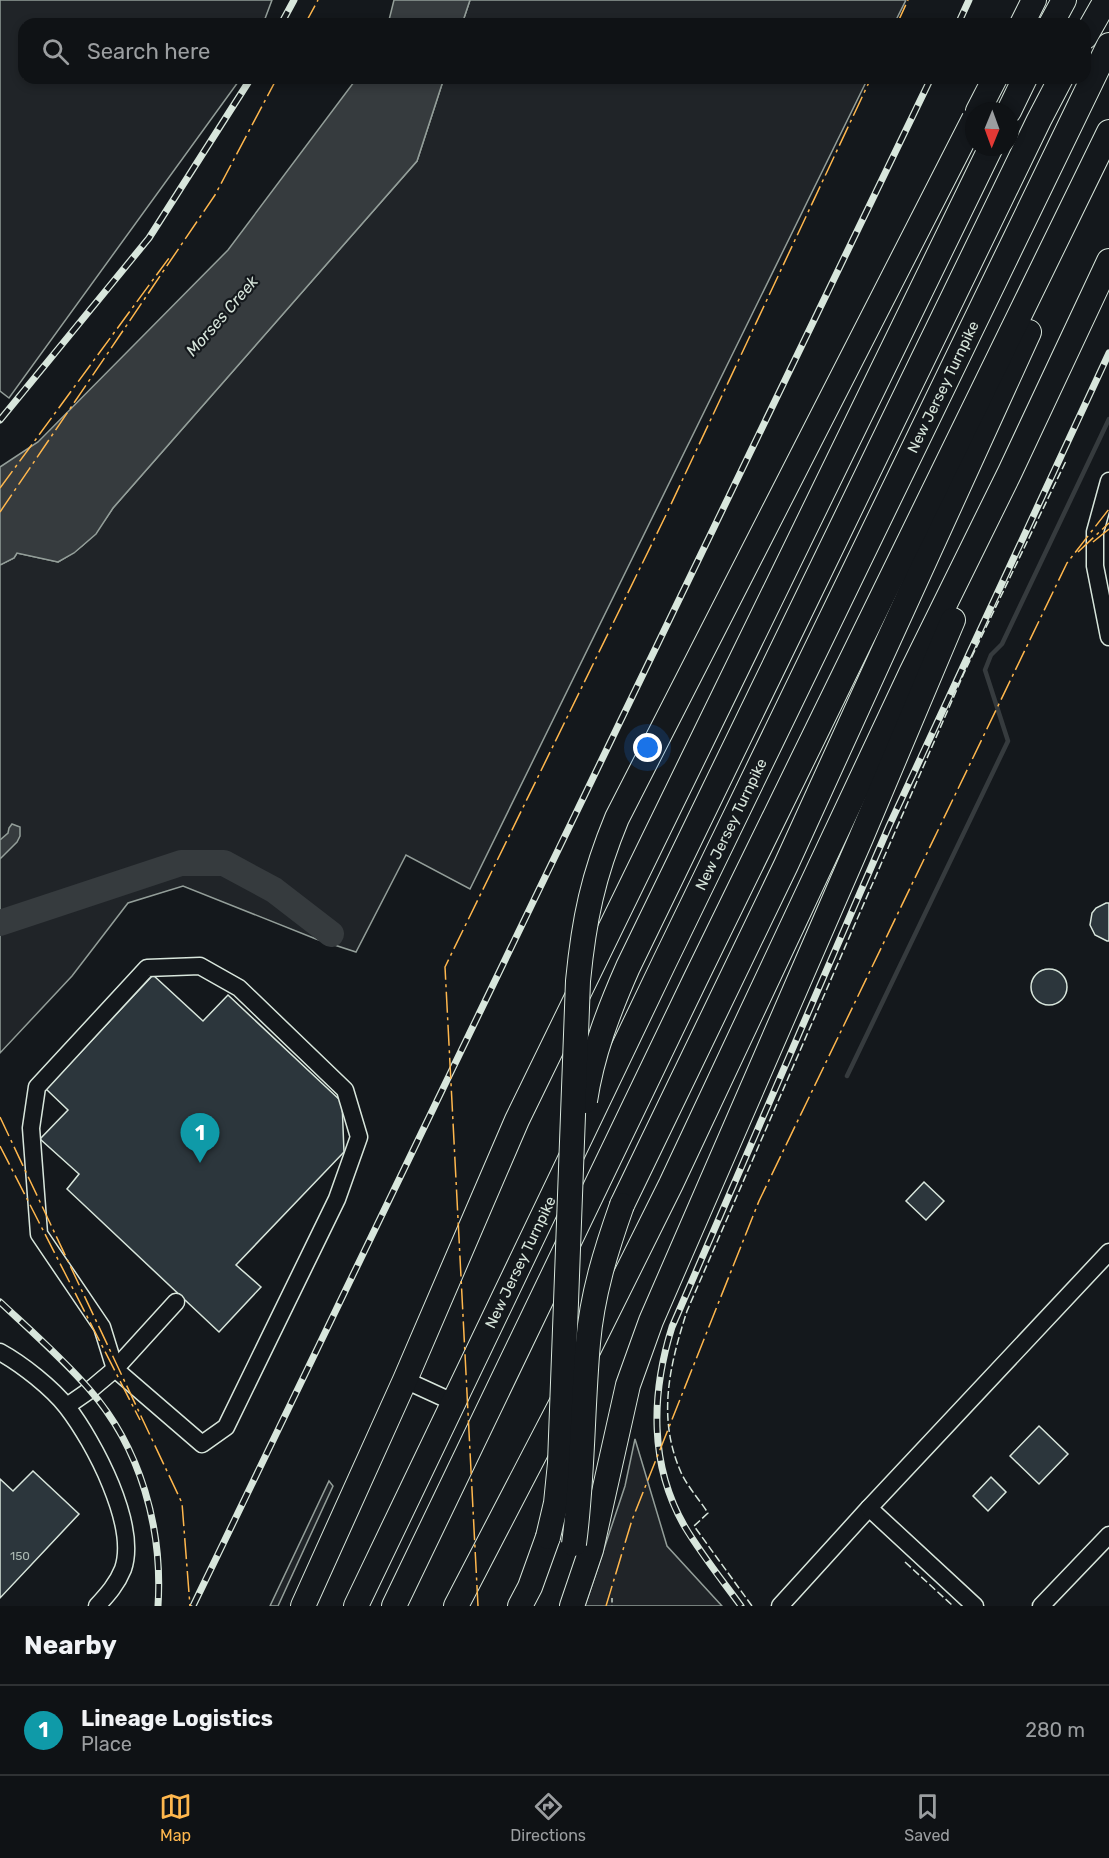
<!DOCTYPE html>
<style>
body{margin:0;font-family:Rubik,sans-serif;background:#1d2022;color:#f1f3f6}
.compass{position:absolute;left:965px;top:102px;width:54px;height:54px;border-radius:50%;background:#0f1215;box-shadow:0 3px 9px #0003;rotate:181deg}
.you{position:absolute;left:648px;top:748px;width:21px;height:21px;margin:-15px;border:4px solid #fff;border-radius:50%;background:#1a73e8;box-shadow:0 0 0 9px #1a73e833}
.badge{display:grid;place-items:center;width:39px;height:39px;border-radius:50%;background:#ffb74d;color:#fff;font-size:20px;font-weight:700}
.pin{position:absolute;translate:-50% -50px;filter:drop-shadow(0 2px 3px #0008)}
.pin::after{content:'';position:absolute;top:32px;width:21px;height:18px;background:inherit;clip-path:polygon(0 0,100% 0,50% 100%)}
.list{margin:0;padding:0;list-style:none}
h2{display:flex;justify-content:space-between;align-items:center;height:78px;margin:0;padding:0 24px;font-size:26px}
h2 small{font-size:20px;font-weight:400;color:#9b9ea0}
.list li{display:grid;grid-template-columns:39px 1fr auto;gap:18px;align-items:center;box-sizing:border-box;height:90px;padding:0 24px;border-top:2px solid #2f3234}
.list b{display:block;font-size:22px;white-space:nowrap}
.list p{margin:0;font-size:20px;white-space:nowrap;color:#9b9ea0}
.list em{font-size:20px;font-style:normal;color:#9b9ea0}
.icon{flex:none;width:33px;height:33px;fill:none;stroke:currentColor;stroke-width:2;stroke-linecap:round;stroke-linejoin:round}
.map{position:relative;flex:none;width:1109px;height:1606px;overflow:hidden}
.search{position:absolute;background:#0f1215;box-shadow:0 3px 9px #0003;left:18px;right:18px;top:18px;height:66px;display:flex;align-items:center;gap:15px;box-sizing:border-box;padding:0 21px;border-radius:18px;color:#9b9ea0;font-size:22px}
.sheet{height:168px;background:#0f1215}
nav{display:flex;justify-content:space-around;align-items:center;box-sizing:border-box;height:84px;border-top:2px solid #2f3234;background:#0f1215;font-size:16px;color:#9b9ea0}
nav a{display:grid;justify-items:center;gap:3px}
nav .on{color:#ffb74d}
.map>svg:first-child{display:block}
.green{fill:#202428;stroke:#939e99;stroke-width:1.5}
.water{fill:#363b3e;stroke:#939e99;stroke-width:1.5}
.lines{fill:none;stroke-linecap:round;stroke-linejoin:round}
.stream{stroke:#363b3e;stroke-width:4.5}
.river{stroke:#363b3e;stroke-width:26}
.building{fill:#2c363c;stroke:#d8e6dc;stroke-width:1.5}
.minor-casing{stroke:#d8e6dc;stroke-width:19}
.highway-casing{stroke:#d8e6dc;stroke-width:26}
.path{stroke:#9da8a2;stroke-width:2;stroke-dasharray:4.5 3;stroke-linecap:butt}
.minor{stroke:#14181c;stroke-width:16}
.highway{stroke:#14181c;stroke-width:24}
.rail-casing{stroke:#d8e6dc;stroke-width:7}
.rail{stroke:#14181c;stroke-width:4.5;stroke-dasharray:14;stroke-linecap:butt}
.highway-bridge-casing{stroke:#d8e6dc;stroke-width:26;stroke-linecap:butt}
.highway-bridge{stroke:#14181c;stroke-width:24}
.fence{stroke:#d8e6dc;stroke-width:1.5;stroke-dasharray:8 3;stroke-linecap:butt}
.power{stroke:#ffb74d;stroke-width:1.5;stroke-dasharray:21 4.5 3 4.5;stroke-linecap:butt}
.labels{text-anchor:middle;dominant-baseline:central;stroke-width:4.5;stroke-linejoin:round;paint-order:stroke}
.number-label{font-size:12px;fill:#adbab4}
.street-label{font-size:15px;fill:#d8e6dc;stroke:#14181c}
.water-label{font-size:16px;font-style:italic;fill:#d8e6dc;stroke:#14181c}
</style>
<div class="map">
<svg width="1109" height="1606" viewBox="0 0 1109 1606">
<rect width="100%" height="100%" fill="#14181c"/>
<g class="green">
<polygon points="0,0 272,0 263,24 24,24 24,78 241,78 9,398 0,391"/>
<polygon points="470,0 906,0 894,24 462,24"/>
<path d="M 444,78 L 868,78 L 470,889 L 406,855 L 356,952 L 316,939 L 183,886 L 128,903 L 72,976 L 0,1053 L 0,565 L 14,558 L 17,553 L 58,562 C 86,546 95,535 113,508 L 417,161 Z"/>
<polygon points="635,1439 667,1546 722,1606 585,1606 625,1486"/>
<polygon points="329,1481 333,1486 278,1606 270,1606"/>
</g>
<g class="water">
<polygon points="394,0 470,0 462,24 388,24"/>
<polygon points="357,78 444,78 417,161 113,508 96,534 74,553 58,562 17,553 14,558 0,565 0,467 38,442 228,250"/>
<polygon points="12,824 20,827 20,836 17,842 0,859 0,840 8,833 9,828"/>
</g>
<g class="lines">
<polyline class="stream" points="847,1076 1008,741 985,670 991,655 1002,644 1109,419"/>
<polyline class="river" points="0,923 181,863 224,863 274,890 331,934"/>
</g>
<g class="building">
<polygon points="1106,903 1109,903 1109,941 1107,941 1095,935 1090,925 1092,913 1096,908"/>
<circle cx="1049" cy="987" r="18"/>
<polygon points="153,975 203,1021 228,995 342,1102 344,1152 236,1265 261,1287 219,1332 67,1189 79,1174 40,1139 68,1110 46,1089"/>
<polygon points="924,1182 944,1201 926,1220 906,1201"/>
<polygon points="1039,1426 1068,1454 1039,1484 1010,1456"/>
<polygon points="33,1471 79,1514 0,1598 0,1479 13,1491"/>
<polygon points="991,1477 1006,1492 988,1511 973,1496"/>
</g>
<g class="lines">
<g class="minor-casing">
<g id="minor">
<polyline points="1109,481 1095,532 1095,566 1109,637"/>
<polygon points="200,966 239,988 345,1090 359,1137 337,1199 226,1427 202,1444 115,1369 102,1327 39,1234 31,1128 37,1087 147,968"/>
<path d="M 0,1352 C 22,1364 52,1388 67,1407 C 94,1442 138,1525 123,1569 C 117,1584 108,1594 97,1606"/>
<polyline points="405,1380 455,1403"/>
<polyline points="67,1406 90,1390 115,1369 176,1302"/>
<polyline points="780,1606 869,1508"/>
<polyline points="975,1606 869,1508 1109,1252"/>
<polyline points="1041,1606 1109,1535"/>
</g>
</g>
<g class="highway-casing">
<g id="highway">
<polyline points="1022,24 1034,0"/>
<polyline points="1051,24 1064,0"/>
<polyline points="1085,37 1106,0"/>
<polyline points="978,111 995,78"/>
<polyline points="1009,111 1025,78"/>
<polyline points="622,1205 786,865 1029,332"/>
<polyline points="588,1351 671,1184 911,673 1010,472 1109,261"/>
<polyline points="303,1606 405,1380 517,1120 991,147"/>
<path id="s1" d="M 356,1606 L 663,965 L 1109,45"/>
<polyline points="394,1606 695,980 1109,132"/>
<polyline points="456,1606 564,1398"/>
<polyline points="520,1606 530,1587 548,1537"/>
<polyline points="572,1606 591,1550 628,1385 651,1321 861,838 953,620"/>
</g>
</g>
<polyline class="path" points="612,1598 612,1606"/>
<use href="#minor" class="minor"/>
<use href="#highway" class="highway"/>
<g class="rail-casing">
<g id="rail">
<polyline points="281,24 294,0"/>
<polyline points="958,24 969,0"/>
<polyline points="0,420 149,238 251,78"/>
<path d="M 0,1302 C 30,1330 62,1358 89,1389 C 141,1448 163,1529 158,1606"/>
<polyline points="193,1606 931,78"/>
<path d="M 741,1606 C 722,1580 702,1555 685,1527 C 649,1465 651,1394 672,1327 L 889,826 L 1109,353"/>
</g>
</g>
<use href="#rail" class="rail"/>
<g class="highway-bridge-casing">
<g id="highway-bridge">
<path d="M 585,1101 C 592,1054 609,1010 628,967 L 1039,120 L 1061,78"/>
<path d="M 548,1537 L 556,1503 L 560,1463 L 578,981 C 584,919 593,876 617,818 L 974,119"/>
<path d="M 574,1544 C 583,1477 582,1410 588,1343 C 592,1295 606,1250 622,1205"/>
</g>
</g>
<use href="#highway-bridge" class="highway-bridge"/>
<g class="fence">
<polyline points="905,1562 953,1606"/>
<path d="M 752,1606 L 694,1526 L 708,1513 C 699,1499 686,1485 680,1470 C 657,1416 670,1364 687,1311 L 964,673 L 1066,461"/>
</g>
<g class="power">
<polyline points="305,24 318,0"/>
<polyline points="897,24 908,0"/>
<polyline points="0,488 169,258"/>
<polyline points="0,512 215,195 277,78"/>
<polyline points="1093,542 1109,529"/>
<polyline points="1078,552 1109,523"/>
<polyline points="0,1117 182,1503 190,1606"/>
<polyline points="0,1146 140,1420"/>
<polyline points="478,1606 445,967 665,517 871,78"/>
<polyline points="606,1606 632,1520 759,1201 1067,563 1109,509"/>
</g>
</g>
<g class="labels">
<g class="number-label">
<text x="20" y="1556">150</text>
</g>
<g class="street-label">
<text stroke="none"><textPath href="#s1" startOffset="1353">New Jersey Turnpike</textPath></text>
<text stroke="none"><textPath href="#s1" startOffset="867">New Jersey Turnpike</textPath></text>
<text stroke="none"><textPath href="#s1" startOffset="381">New Jersey Turnpike</textPath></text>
</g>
<g class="water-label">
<text transform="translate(222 316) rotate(-49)">Morses Creek</text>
</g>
</g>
</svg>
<svg class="compass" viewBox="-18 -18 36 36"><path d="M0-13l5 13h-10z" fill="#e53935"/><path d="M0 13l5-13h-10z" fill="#9b9ea0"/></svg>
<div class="you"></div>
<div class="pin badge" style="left:200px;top:1163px;background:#0f9aa8">1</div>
<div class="search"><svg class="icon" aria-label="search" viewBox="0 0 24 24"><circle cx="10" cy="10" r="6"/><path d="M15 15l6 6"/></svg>Search here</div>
</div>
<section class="sheet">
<h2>Nearby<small></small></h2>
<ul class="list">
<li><span class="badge" style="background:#0f9aa8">1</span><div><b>Lineage Logistics</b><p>Place</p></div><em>280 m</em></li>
</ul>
</section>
<nav>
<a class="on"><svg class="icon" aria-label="map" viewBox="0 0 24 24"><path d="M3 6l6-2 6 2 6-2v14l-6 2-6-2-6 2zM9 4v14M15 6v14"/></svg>Map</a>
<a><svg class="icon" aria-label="directions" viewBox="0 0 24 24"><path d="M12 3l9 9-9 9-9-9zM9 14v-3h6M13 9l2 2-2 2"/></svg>Directions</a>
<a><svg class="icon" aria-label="saved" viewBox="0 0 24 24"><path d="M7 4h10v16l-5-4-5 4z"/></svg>Saved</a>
</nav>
